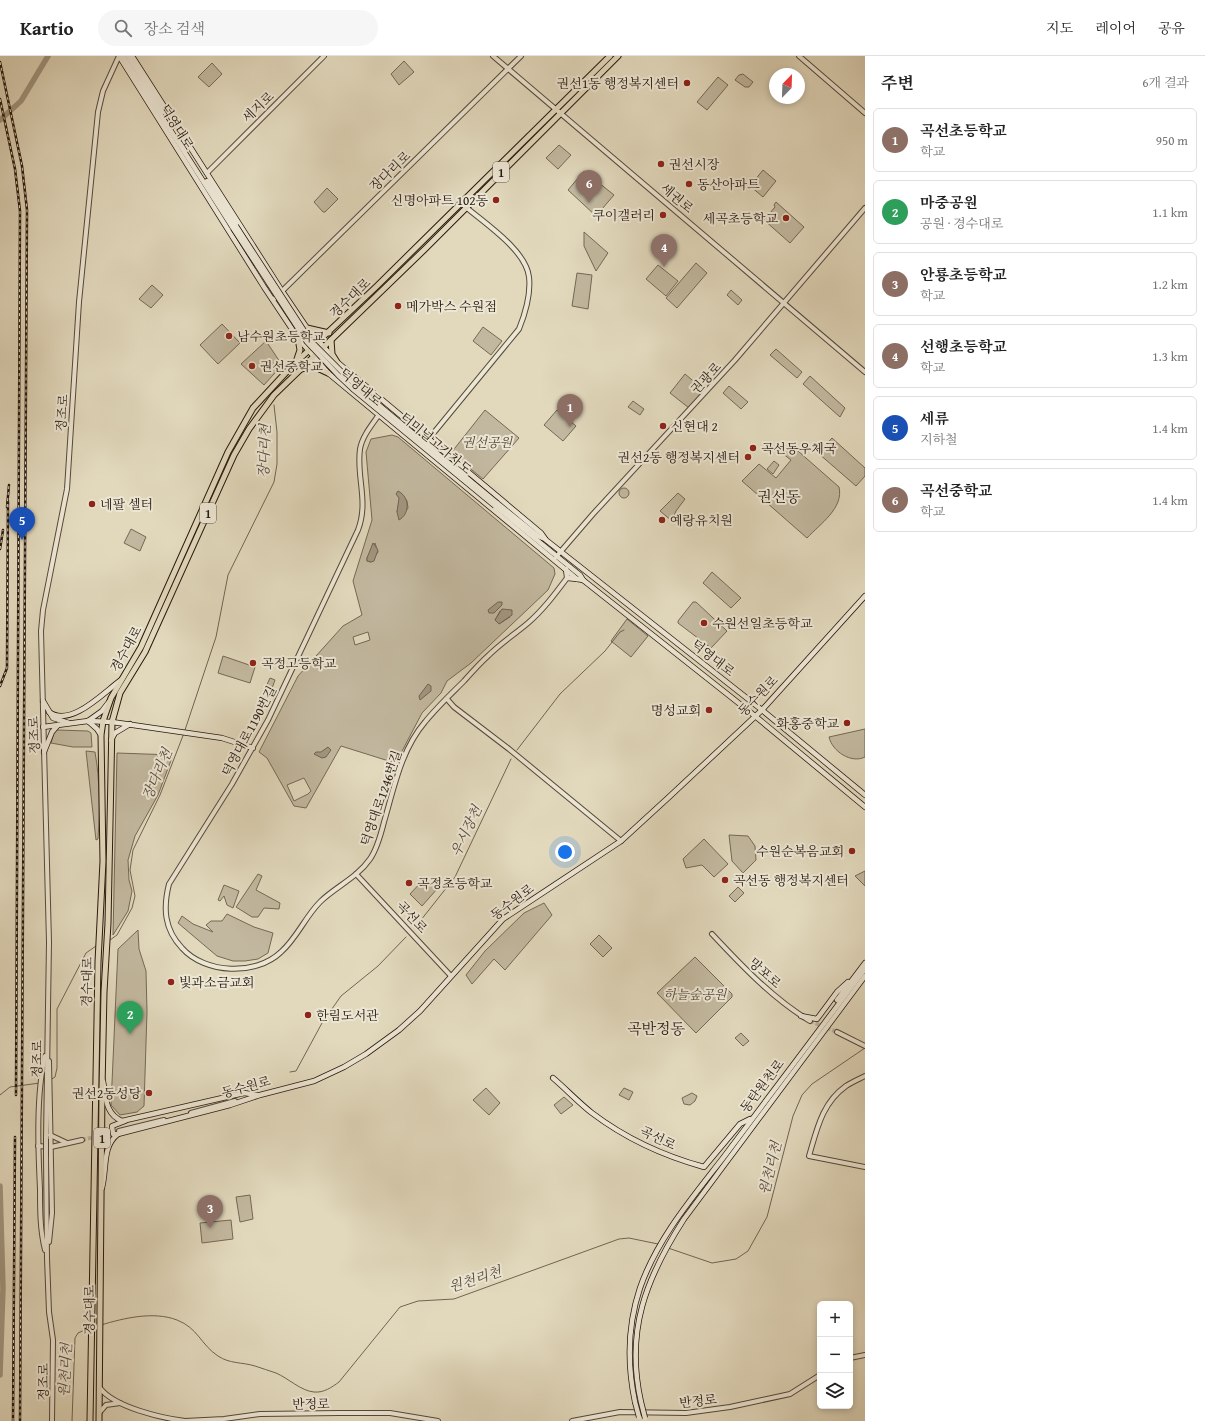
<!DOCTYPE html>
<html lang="ko">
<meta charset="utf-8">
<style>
body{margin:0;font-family:"Gentium Book Plus","Noto Serif KR",serif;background:#f6f6f6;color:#222}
.controls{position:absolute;right:12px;bottom:12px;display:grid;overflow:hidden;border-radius:6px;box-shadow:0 2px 6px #0003}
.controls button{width:36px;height:36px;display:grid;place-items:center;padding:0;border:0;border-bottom:1px solid #e0e0e0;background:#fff;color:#222;font:20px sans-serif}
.compass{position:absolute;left:769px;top:12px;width:36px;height:36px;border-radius:50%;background:#fff;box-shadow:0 2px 6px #0003;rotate:23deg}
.you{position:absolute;left:565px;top:796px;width:14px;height:14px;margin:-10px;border:3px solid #fff;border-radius:50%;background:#1a73e8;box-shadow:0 0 0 6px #1a73e833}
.badge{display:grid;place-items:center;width:26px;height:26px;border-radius:50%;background:#8f2418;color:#fff;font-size:13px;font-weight:700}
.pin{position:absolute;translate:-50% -33px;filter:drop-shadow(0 1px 2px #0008)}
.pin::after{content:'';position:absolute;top:21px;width:14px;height:12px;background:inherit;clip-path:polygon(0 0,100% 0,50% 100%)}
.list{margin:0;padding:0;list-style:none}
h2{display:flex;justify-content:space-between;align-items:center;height:52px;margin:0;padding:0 16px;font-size:17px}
h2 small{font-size:13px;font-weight:400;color:#767676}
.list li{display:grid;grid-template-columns:26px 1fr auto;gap:12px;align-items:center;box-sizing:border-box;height:64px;margin:0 8px 8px;padding:0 8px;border:1px solid #e0e0e0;border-radius:6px}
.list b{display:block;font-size:15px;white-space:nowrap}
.list p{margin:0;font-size:13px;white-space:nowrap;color:#767676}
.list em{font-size:13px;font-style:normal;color:#767676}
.icon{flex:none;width:22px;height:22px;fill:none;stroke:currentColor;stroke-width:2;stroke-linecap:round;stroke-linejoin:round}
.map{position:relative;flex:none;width:865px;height:1365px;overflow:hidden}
header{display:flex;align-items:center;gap:24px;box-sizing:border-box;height:56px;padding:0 20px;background:#fff;border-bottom:1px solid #e0e0e0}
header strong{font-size:19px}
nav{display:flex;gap:22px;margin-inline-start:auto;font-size:14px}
.search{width:280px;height:36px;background:#f6f6f6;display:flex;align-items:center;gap:10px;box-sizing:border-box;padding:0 14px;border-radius:22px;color:#767676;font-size:15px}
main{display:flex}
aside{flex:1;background:#fff}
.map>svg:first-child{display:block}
.green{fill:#c2b89f;stroke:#746856;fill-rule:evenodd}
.water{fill:#a29781;stroke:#706453}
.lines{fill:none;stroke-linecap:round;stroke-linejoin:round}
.stream{stroke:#706453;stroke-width:1}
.river{stroke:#a29781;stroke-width:5.5}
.tertiary-tunnel{stroke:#bcb29a;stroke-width:4;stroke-dasharray:4 2;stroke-linecap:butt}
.tertiary-casing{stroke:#554839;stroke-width:6}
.secondary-casing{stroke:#26170d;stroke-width:6}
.primary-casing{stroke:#26170d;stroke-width:7}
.tertiary{stroke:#ece6d4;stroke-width:4}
.secondary{stroke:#ece6d4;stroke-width:4.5}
.primary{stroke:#e2d9bd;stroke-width:5}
.rail-casing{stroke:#26170d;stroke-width:2.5}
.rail{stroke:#ece6d4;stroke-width:1;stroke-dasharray:3;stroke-linecap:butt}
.tertiary-bridge-casing{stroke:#554839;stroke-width:6;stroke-linecap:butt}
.secondary-bridge-casing{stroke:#26170d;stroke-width:6;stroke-linecap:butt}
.tertiary-bridge{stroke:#ece6d4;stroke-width:4}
.secondary-bridge{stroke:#ece6d4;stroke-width:4.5}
.poi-dot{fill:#8f2418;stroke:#ece6d4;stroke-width:1.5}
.labels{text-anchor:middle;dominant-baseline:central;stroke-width:4;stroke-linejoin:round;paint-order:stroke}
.shield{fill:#ece6d4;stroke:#615549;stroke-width:1}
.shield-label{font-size:12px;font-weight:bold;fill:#26170d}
.poi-label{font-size:13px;fill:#26170d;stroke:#ece6d4;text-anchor:start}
.street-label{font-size:13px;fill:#26170d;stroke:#ece6d4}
.park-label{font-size:13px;font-style:italic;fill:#554739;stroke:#ece6d4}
.water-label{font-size:14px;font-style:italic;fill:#584a3b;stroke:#ece6d4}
.quarter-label{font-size:15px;fill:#26170d;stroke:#ece6d4}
</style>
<header>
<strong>Kartio</strong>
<div class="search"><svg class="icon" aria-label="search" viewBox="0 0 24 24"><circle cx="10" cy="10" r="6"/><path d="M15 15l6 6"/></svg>장소 검색</div>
<nav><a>지도</a><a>레이어</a><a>공유</a></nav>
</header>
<main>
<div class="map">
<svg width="865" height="1365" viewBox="0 0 865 1365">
<rect width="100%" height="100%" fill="#e2d9bd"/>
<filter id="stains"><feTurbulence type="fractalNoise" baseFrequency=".005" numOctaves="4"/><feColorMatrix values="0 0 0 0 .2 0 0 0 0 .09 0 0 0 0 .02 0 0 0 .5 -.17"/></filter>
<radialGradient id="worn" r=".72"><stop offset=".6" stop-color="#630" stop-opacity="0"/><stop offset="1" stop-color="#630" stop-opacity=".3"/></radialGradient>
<g class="green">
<polygon points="404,5 414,16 399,29 391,18"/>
<polygon points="212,7 222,18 209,31 198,21"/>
<polygon points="743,18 753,26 749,31 745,31 735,24 739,19"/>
<polygon points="718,21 728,29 707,54 697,46"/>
<polygon points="559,89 571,99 558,113 546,102"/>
<polygon points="763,114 776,125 763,141 750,130"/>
<polygon points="584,115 614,139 596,160 568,134"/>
<polygon points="327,132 338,143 325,156 323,156 314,146"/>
<polygon points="776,146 804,171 790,187 764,164 775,151 774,149"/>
<polygon points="584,176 608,197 596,215 584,190"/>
<polygon points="696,207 707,217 677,252 666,242"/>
<polygon points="658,209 678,225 666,240 646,223"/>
<polygon points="577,217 592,219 588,253 572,250"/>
<polygon points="152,229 163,239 151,252 139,243"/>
<polygon points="731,234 742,244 738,249 727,239"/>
<polygon points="222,268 240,287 218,308 200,289"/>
<polygon points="483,271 502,285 491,299 473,285"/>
<polygon points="266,285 282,309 264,329 241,308"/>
<polygon points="776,293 802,316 797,322 770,299"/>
<polygon points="685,318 704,334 689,352 670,337"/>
<polygon points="810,320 845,352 840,361 803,328"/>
<polygon points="729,330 748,346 741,353 723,337"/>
<polygon points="633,345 644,353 640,359 628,351"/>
<polygon points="485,354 519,382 483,423 451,397"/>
<polygon points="557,354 576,370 563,385 544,369"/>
<path d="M 392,379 L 398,381 L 554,512 L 555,518 L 548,534 L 471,607 L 447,625 L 441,637 L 422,657 L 400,699 L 392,706 L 341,690 L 306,752 L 294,750 L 267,702 L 259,696 L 298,620 L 343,570 L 362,559 L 353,525 L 372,464 L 366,396 L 371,383 ZM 401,437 L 407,445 L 408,452 L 404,457 L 397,456 ZM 375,487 L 378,496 L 371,506 L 367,505 L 367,502 ZM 500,555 L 510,561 L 499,568 L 495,564 ZM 368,576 L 370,584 L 355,589 L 353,581 ZM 304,722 L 311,735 L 308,738 L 294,745 L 287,729 Z"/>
<polygon points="832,382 865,412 865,420 856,430 818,397"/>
<path d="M 790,388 L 839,431 C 844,452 820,468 807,482 L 742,425 L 759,408 L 776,422 L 791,404 L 782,397 Z"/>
<polygon points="774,405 779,409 773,418 767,413"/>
<circle cx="624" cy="437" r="5"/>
<polygon points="678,437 685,443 676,455 672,465 660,455"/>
<polygon points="131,473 146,481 140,495 124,487"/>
<polygon points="712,516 741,542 731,552 703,527"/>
<polygon points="693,546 696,546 727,575 711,592 678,567 678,565"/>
<polygon points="627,563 648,580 631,601 611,585"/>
<polygon points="223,600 255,611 250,627 218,617"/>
<polygon points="270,622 275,624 271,635 265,633"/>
<path d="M 865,673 L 865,701 C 851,708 832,695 829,681 Z"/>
<polygon points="57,674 88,675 91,677 92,691 73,691 51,687 54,677"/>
<path d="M 86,695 L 95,696 C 100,725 100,753 98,783 L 96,784 Z"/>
<polygon points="117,697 173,699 158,739 135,780 128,804 129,824 132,835 128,855 113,879"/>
<polygon points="729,779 748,780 755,790 756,804 743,817 732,805"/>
<polygon points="704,783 728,808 714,821 702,809 686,812 683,803"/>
<polygon points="865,815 865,830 855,820"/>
<polygon points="258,818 262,820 256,834 280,847 279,853 264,852 258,861 252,861 236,851"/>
<polygon points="424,823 437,833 422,850 410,838"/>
<polygon points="224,829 239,835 233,852 227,849 224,840 220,845 218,844"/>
<polygon points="738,831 744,837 735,846 729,840"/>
<polygon points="544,847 552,859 505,914 494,903 472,928 466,919 485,895 524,857"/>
<polygon points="227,858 254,871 273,877 268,897 258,903 245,905 233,905 217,900 178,867 182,860 193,868 213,876 206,869 211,865 222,865"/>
<polygon points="138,874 139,893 146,915 147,956 144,1050 137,1056 120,1059 111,1049 118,893"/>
<polygon points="599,879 612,892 603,901 590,888"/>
<polygon points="695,901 732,938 732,941 696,977 657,937"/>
<polygon points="741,977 749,985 743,990 735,982"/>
<polygon points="486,1032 500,1047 489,1059 473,1044"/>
<polygon points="624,1032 633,1036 629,1044 619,1039"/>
<polygon points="692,1037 697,1040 695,1045 690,1049 684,1048 682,1042"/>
<polygon points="564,1041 573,1049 561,1058 554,1049"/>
<polygon points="250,1139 253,1163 240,1166 236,1141"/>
<polygon points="231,1164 233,1183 202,1187 200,1167"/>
</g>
<g class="water">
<path d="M 398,435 C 410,441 410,458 399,464 L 397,456 L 399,442 L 396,438 Z"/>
<polygon points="373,487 378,494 374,505 371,506 367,505 367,502"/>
<polygon points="498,546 502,546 502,549 494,557 489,557 488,554"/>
<polygon points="502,553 512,554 512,559 499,568 495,564"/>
<polygon points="428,628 431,630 431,635 420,644 419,640"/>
<polygon points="328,691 331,694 326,701 322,702 314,698 316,696 321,696"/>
</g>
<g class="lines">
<g class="stream">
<polyline points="185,674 216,581 228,519 274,426 277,408 277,376 274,349"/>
<polyline points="517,694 560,638 605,595 620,576 624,574"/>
<polyline points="417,869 455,821 511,703"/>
<polyline points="110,884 117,879 132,852 135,840 130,814 133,794 160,739 184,677"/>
<polyline points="290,1016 296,1015 322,967 341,940 378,910 406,881"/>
<polyline points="50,1024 55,1021 57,1012 57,953 86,897 96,890"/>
<polyline points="0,1039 10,1031 40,1027"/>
<polyline points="668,1192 712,1207 736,1203 748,1195 767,1161 793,1060 802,1039 812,1028 865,992"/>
<path d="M 101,1269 C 124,1262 154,1255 177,1264 C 198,1272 201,1289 218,1300 C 230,1308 242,1306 255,1310 C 262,1312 269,1315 276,1317 C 288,1322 301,1335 314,1336 C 324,1337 332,1331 339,1326 L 400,1251 L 418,1245 L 454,1243 L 619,1183 L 629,1182 L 658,1188"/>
<polyline points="72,1365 75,1282 78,1277 89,1272"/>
</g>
<g class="river">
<polyline points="0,64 21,45 48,0"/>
<polyline points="0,1130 3,1232 0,1319"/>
</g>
<g class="tertiary-tunnel">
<polyline points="810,965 837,976"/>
<polyline points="82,1084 119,1075"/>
</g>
<g class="tertiary-casing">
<g id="tertiary">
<polyline points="493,0 865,316"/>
<polyline points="799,0 865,57"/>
<polyline points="207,117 324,0"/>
<polyline points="273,244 521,0"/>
<path d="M 378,360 C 371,370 362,381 360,393 C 356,421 369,445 358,474 L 268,664 L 232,728 L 169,828 C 163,852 164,873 182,892 C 205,918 256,920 281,896 C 297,882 305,861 320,846 C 335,831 357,822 370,803 C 377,793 381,778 384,766 C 394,732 401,694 425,666 C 437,651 451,638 464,625 C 472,616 480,607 489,599 C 501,587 515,578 528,567 C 543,554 555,538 567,522"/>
<path d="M 427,385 L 519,273 C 525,258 531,238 529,221 C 526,193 481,165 461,147"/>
<polyline points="556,501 593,458 735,304 865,152"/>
<polyline points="447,643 454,651 509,693 621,785"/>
<polyline points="356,818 451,920"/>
<path d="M 712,878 C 741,909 773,943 810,965"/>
<polyline points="837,976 865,990"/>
<path d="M 45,1000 C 36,1039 38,1092 40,1133 C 40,1154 40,1174 45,1194"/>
<polyline points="49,1005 52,1157 49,1186"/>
<path d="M 865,1020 C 859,1023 852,1026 846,1030 C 822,1047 817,1073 809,1100 L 865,1111"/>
<polyline points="191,1057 235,1045"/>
<polyline points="119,1075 164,1064"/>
<polyline points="50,1079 67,1087"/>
<polyline points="46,1083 49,886 41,575 43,554 67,433 79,246 98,56 103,35 119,0"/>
<polyline points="38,1090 51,1091 82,1084"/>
<polyline points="46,1101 47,1202 49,1256 53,1284 52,1365"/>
<polyline points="850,1302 865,1299"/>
<path d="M 100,1332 C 114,1351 161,1362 185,1365"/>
<polyline points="99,1357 106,1349 120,1347"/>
<polyline points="185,1365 224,1363 260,1358 339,1357 390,1357 438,1365"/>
<polyline points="572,1365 620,1356 686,1357 730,1351 790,1338 820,1319"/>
</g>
</g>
<g class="secondary-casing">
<g id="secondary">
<polyline points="119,0 264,231 298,282 328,317 554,504 577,523 583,524 755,660 865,751"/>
<polyline points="123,0 233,172"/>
<polyline points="128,0 163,56"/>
<polyline points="132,0 282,235 307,272 337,306 541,477 546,484 762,654 865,739"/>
<polyline points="207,125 236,170"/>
<polyline points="497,447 538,480 545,483"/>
<polyline points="495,450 580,519 583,524"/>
<polyline points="566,513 567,522 577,523"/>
<polyline points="43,645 53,662 69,667"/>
<path d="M 49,656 C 71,672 104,636 121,624"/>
<polyline points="88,665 102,655 109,646"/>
<polyline points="88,665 97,673 101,679"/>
<polyline points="43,671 88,665 112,666 222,682 253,692"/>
<polyline points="111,684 115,677 130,668"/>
<polyline points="44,696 52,676 58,669"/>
<polyline points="837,944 865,907"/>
<polyline points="801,960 817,963 837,936 848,926"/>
<path d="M 553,1022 C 566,1033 578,1046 592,1057 C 625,1082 664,1100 704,1111 L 740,1068 L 750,1063"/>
<path d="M 103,1025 C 106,1041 105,1058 122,1065 L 244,1037 L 258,1039"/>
<polyline points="118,1078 113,1078 112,1070 125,1065"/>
<path d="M 102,1132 C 107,1113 102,1090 118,1078 L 230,1049 L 260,1039 L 314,1025 L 344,1011 L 366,998 L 399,974 L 420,955 L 503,863 L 621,785 L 669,741 L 762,654 L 865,540"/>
<path d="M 635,1346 C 627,1308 628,1268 640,1232 C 657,1183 692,1142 723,1102 C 770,1039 818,976 865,913"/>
<path d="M 641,1346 C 625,1275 646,1222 684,1163 L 865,920"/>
</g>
</g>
<g class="primary-casing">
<g id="primary">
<polyline points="307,272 329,277"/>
<polyline points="331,284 332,298 337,306"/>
<polyline points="296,306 300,294 298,282"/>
<polyline points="301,313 313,310 328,317"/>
<polyline points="90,1365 98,906 103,805 101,679 103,665 111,642 141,591 228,396 253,352 291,311 377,230 610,0"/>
<polyline points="99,1365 102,1033 104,936 108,867 112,666 120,637 145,596 234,399 249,373 274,339 426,192 618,0"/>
</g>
</g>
<use href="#tertiary" class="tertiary"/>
<use href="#secondary" class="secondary"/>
<use href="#primary" class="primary"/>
<g class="rail-casing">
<g id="rail">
<polyline points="0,6 22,110 27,154 20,1365"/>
<polyline points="0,43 15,113 20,155 16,1039"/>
<polyline points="7,451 9,429"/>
<polyline points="0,493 3,474"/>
<polyline points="0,630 7,612 8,445"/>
<polyline points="13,1365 15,1081"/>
</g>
</g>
<use href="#rail" class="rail"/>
<g class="tertiary-bridge-casing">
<polyline id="tertiary-bridge" points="46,1101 46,1083"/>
</g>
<g class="secondary-bridge-casing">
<g id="secondary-bridge">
<polyline points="236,170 310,284 357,331 497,447"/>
<polyline points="233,172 307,286 338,319 354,334 495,450"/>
<polyline points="635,1346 639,1361"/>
<polyline points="641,1346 645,1362"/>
</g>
</g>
<use href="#tertiary-bridge" class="tertiary-bridge"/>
<use href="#secondary-bridge" class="secondary-bridge"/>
</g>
<g class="poi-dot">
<circle cx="687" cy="27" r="4"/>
<circle cx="661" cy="108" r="4"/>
<circle cx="689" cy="128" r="4"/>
<circle cx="496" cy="144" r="4"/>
<circle cx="663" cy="159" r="4"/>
<circle cx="786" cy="162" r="4"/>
<circle cx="398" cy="250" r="4"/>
<circle cx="229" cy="280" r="4"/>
<circle cx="252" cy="310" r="4"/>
<circle cx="663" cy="370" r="4"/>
<circle cx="753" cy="392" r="4"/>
<circle cx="748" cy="401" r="4"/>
<circle cx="92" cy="448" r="4"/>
<circle cx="662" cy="464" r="4"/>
<circle cx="704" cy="567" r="4"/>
<circle cx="253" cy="607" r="4"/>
<circle cx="709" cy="654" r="4"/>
<circle cx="847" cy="667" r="4"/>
<circle cx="852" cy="795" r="4"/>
<circle cx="725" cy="824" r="4"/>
<circle cx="409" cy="827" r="4"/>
<circle cx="171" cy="926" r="4"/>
<circle cx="308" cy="959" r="4"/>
<circle cx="149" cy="1037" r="4"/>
</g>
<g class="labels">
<g class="shield">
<rect x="493" y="106" width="16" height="20" rx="3"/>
<rect x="200" y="447" width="16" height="20" rx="3"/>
<rect x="94" y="1072" width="16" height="20" rx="3"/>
</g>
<g class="shield-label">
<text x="501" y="116">1</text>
<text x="208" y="457">1</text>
<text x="102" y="1082">1</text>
</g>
<g class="poi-label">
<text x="679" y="27" text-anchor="end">권선1동 행정복지센터</text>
<text x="669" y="108">권선시장</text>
<text x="697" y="128">동산아파트</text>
<text x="488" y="144" text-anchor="end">신명아파트 102동</text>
<text x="655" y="159" text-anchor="end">쿠이갤러리</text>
<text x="778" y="162" text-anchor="end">세곡초등학교</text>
<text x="406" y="250">메가박스 수원점</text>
<text x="237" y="280">남수원초등학교</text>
<text x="260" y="310">권선중학교</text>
<text x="671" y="370">신현대 2</text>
<text x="761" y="392">곡선동우체국</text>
<text x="740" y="401" text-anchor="end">권선2동 행정복지센터</text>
<text x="100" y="448">네팔 셀터</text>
<text x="670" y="464">예랑유치원</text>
<text x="712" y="567">수원선일초등학교</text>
<text x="261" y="607">곡정고등학교</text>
<text x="701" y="654" text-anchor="end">명성교회</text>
<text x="839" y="667" text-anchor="end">화홍중학교</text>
<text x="844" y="795" text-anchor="end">수원순복음교회</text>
<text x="733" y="824">곡선동 행정복지센터</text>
<text x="417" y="827">곡정초등학교</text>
<text x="179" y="926">빛과소금교회</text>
<text x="316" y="959">한림도서관</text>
<text x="141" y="1037" text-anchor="end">권선2동성당</text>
</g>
<g class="street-label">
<text transform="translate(258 51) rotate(-44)">세지로</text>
<text transform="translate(177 71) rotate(58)">덕영대로</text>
<text transform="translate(390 115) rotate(-44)">장다리로</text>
<text transform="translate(677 142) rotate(40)">세권로</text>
<text transform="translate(350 242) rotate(-44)">경수대로</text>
<text transform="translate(706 322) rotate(-47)">권광로</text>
<text transform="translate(361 331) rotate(40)">덕영대로</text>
<text transform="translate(62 357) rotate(-86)">정조로</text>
<text transform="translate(436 387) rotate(40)">터미널고가차도</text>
<text transform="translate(126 593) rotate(-61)">경수대로</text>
<text transform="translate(713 602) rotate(38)">덕영대로</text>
<text transform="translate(758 640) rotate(-46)">동수원로</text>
<text transform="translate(249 675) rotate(-62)">덕영대로1190번길</text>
<text transform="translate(34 679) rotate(-92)">정조로</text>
<text transform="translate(381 742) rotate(-71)">덕영대로1246번길</text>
<text transform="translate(512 846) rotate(-37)">동수원로</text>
<text transform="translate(412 861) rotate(47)">곡선로</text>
<text transform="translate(765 917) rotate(42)">망포로</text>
<text transform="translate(87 926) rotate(-89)">경수대로</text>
<text transform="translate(37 1003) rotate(-89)">정조로</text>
<text transform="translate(762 1030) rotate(-53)">동탄원천로</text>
<text transform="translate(246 1031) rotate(-15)">동수원로</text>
<text transform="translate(658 1082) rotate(25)">곡선로</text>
<text transform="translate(89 1254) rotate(-90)">경수대로</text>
<text transform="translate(43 1326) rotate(-90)">정조로</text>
<text transform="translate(698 1345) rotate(-6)">반정로</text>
<text transform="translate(311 1348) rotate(-1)">반정로</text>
</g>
<g class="park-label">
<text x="487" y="386">권선공원</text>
<text x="695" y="938">하늘숲공원</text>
</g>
<g class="water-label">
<text transform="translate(264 395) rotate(-88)">장다리천</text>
<text transform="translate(157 718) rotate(-67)">장다리천</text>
<text transform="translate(466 775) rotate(-65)">우시장천</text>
<text transform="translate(770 1112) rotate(-76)">원천리천</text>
<text transform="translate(475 1223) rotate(-18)">원천리천</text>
<text transform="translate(65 1314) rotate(-87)">원천리천</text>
</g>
<g class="quarter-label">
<text x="779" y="440">권선동</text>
<text x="656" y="972">곡반정동</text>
</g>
</g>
<rect width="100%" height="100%" filter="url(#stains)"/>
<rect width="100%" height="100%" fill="url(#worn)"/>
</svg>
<div class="controls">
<button>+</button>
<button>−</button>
<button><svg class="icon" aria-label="layers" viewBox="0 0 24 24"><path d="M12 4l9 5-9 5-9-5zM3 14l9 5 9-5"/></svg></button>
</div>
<svg class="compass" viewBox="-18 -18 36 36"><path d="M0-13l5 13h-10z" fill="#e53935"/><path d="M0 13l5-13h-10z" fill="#767676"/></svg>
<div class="you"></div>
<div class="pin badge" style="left:570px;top:371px;background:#8d6e63">1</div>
<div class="pin badge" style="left:130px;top:978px;background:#2e9e5b">2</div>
<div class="pin badge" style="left:210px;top:1172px;background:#8d6e63">3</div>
<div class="pin badge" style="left:664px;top:211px;background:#8d6e63">4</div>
<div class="pin badge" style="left:22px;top:484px;background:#1a4fb4">5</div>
<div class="pin badge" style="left:589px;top:147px;background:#8d6e63">6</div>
</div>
<aside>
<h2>주변<small>6개 결과</small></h2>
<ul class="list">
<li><span class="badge" style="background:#8d6e63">1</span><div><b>곡선초등학교</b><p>학교</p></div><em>950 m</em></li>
<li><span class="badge" style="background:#2e9e5b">2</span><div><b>마중공원</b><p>공원 · 경수대로</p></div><em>1.1 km</em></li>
<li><span class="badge" style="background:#8d6e63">3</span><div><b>안룡초등학교</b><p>학교</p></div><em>1.2 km</em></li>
<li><span class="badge" style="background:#8d6e63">4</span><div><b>선행초등학교</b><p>학교</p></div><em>1.3 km</em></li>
<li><span class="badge" style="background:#1a4fb4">5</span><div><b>세류</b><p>지하철</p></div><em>1.4 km</em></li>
<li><span class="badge" style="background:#8d6e63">6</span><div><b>곡선중학교</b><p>학교</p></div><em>1.4 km</em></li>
</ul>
</aside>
</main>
